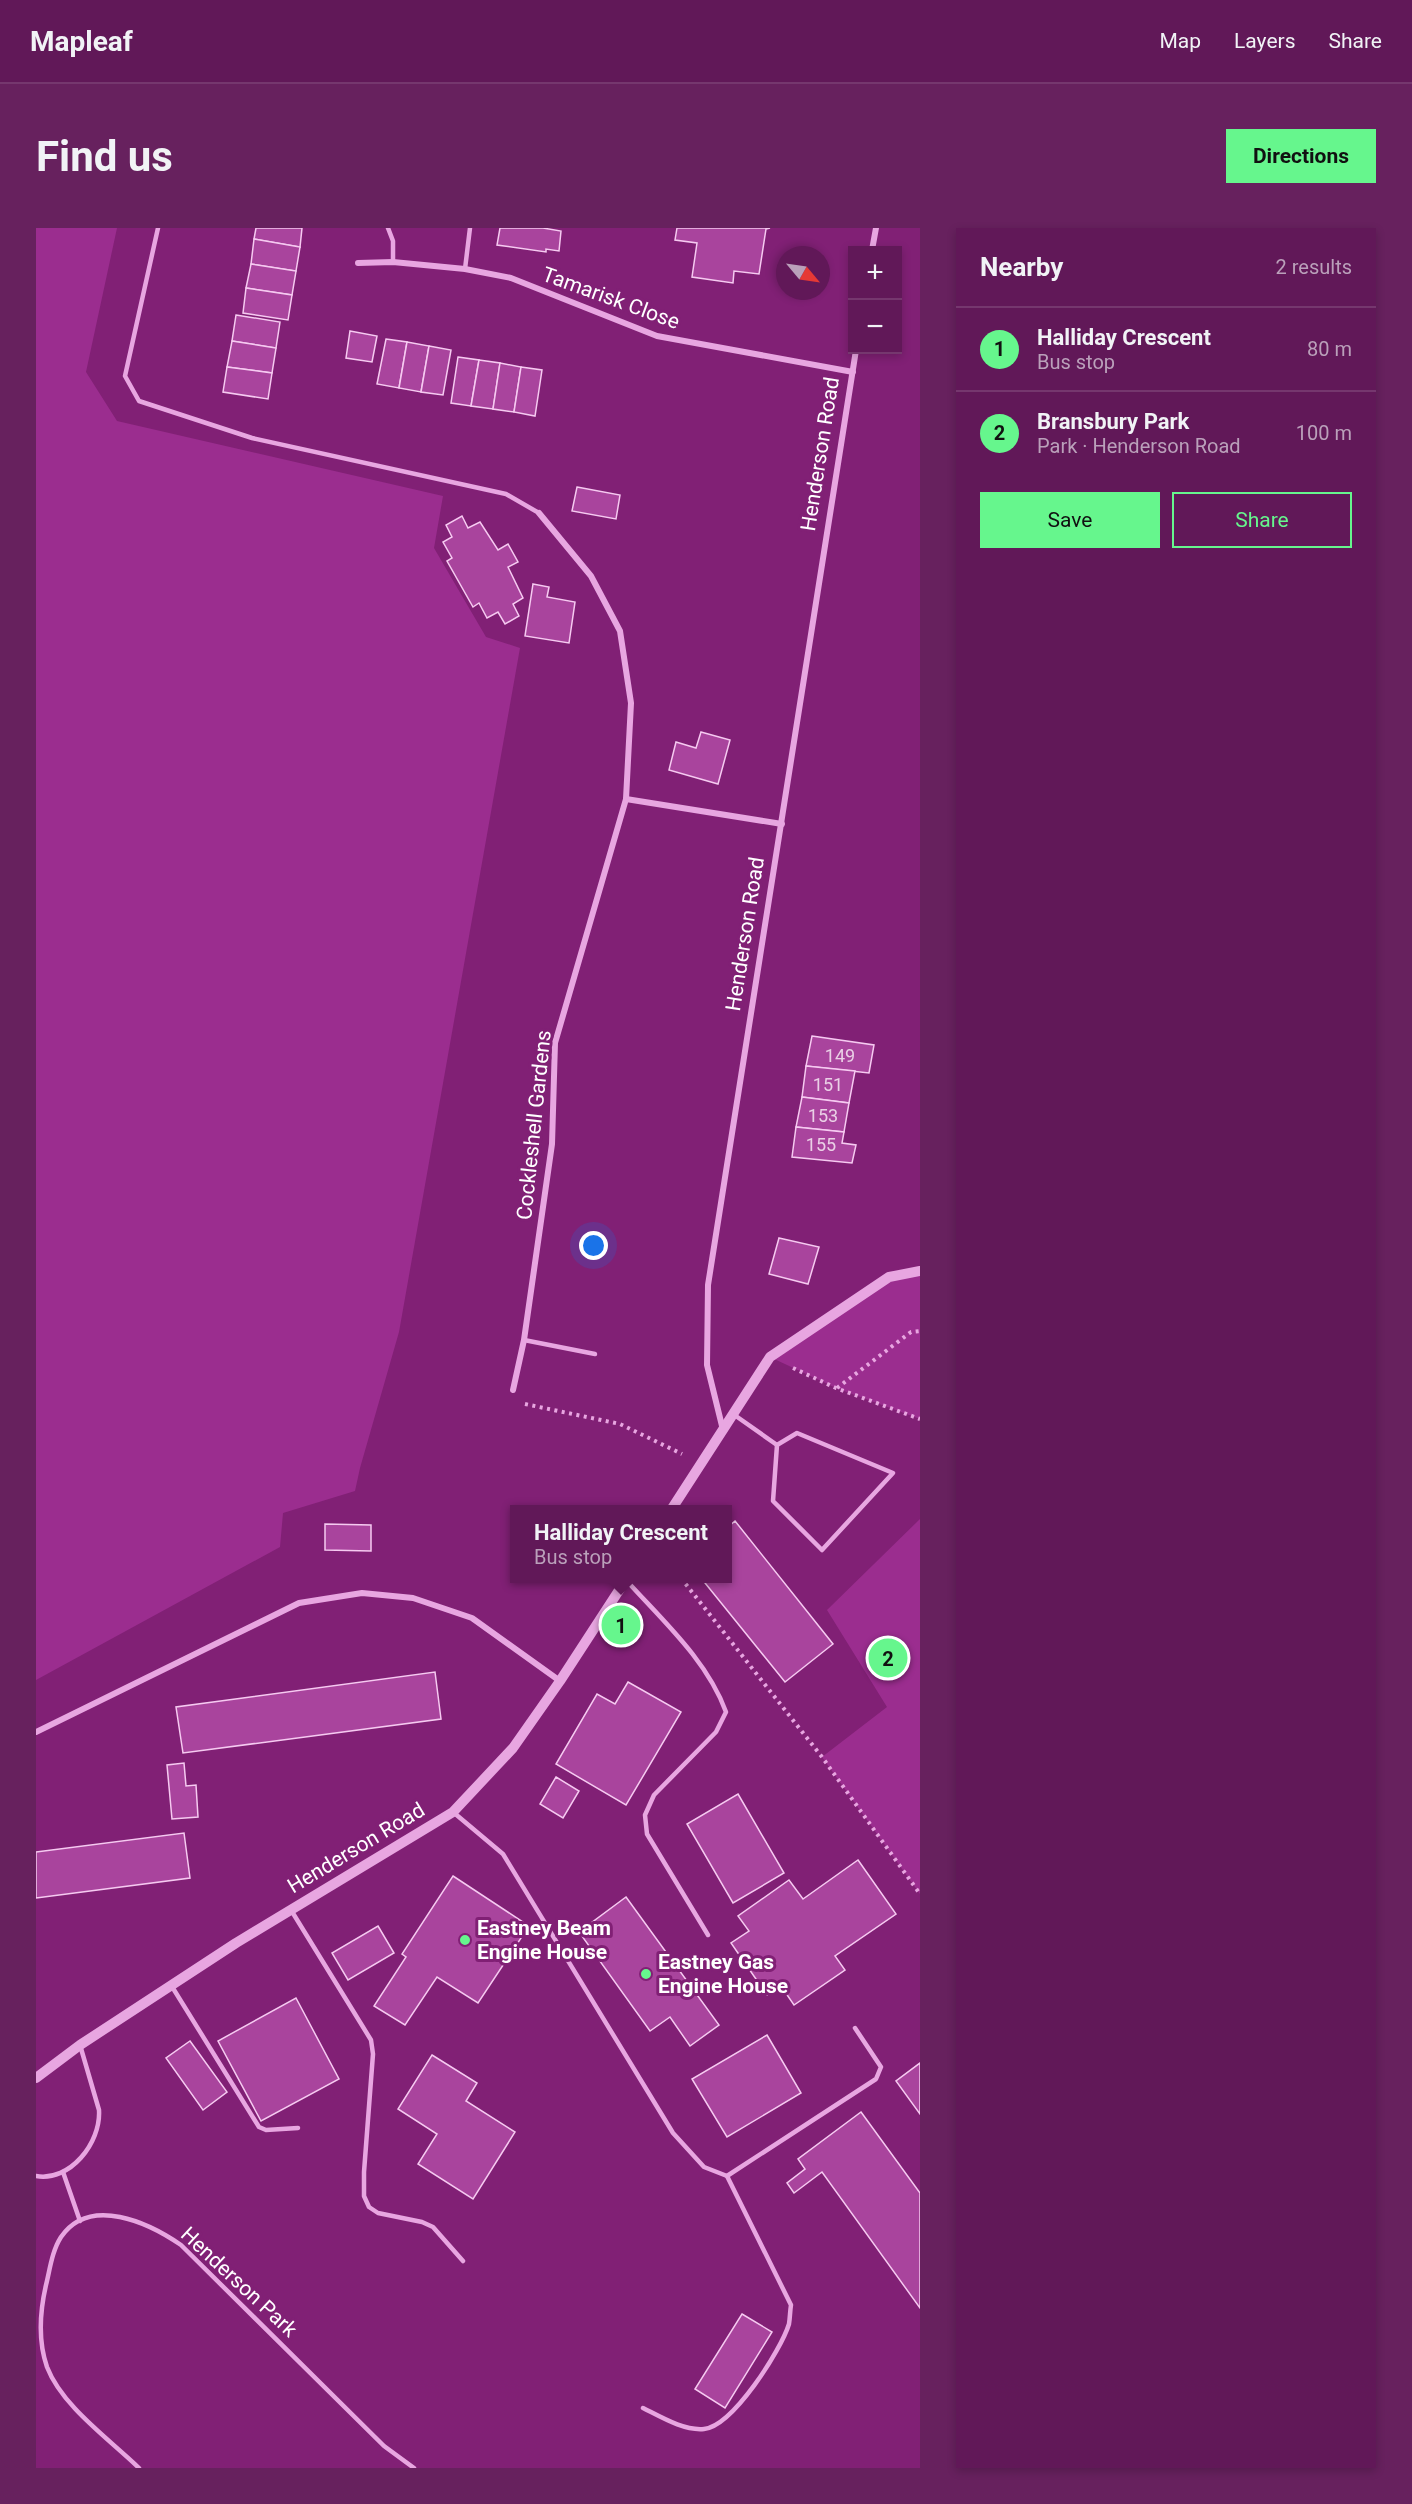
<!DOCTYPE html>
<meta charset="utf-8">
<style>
body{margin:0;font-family:Roboto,sans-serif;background:#67215e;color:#f1f3f6}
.controls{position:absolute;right:18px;top:18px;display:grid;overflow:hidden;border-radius:0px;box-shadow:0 3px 9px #0003}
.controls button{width:54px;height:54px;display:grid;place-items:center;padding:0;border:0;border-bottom:2px solid #75376e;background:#611858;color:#f1f3f6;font:30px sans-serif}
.compass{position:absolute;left:740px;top:18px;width:54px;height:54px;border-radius:50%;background:#611858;box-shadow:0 3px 9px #0003;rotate:119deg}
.you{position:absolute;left:558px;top:1018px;width:21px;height:21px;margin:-15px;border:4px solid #fff;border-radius:50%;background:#1a73e8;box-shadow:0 0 0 9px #1a73e833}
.badge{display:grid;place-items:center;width:39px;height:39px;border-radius:50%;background:#66f68d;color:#111;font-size:20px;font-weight:700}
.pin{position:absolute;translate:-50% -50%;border:3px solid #fff;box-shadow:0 2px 6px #0006}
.popup{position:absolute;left:474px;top:1277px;width:222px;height:78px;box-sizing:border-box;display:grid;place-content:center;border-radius:0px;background:#611858;filter:drop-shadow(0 2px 4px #0005);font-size:20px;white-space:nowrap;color:#baa0ba}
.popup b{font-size:22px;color:#f1f3f6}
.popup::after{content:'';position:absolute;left:50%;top:100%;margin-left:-12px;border:12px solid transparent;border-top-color:#611858}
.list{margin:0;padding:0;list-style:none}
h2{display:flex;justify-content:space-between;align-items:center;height:78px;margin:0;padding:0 24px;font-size:26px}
h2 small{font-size:20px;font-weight:400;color:#baa0ba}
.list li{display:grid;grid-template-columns:39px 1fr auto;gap:18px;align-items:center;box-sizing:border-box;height:84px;padding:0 24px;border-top:2px solid #75376e}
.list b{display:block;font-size:22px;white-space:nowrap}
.list p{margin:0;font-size:20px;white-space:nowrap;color:#baa0ba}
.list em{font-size:20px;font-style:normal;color:#baa0ba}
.actions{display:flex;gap:12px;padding:18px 24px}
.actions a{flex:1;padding:14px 0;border:2px solid #66f68d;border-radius:0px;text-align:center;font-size:21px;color:#66f68d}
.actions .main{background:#66f68d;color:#111}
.map{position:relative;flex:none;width:884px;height:2240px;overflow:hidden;border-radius:0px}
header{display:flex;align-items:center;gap:36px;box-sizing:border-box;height:84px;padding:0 30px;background:#611858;border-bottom:2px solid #75376e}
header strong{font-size:28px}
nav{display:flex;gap:33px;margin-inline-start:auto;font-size:21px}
.intro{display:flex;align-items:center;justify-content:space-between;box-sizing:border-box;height:144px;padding:0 36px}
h1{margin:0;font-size:42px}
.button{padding:15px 27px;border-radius:0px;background:#66f68d;color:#111;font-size:21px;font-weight:700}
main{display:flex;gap:36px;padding:0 36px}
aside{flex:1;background:#611858;border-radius:0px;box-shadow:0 3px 9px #0003}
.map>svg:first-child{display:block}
.green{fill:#9b2d8f}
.building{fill:#a9449d;stroke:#f6caf1;stroke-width:1.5}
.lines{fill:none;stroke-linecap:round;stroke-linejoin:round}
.path{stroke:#e8a6e1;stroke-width:4;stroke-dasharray:3 4.5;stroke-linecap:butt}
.service{stroke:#e8a6e1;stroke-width:4.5}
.minor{stroke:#e8a6e1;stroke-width:6}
.tertiary{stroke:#e8a6e1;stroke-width:10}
.poi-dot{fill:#66f68d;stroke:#812075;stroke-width:2}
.labels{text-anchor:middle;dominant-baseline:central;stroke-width:6;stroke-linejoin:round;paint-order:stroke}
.number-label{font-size:18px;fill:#ead0e6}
.street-label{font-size:21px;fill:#fff;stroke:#812075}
.poi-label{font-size:21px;font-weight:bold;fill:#fff;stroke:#812075;text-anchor:start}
</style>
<header>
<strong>Mapleaf</strong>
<nav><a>Map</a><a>Layers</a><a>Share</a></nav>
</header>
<div class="intro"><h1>Find us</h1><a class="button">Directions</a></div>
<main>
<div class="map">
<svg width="884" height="2240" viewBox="0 0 884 2240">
<rect width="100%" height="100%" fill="#812075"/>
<g class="green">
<polygon points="0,0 81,0 50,144 81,193 407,268 398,320 450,409 484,420 363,1104 324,1240 319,1263 247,1285 244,1319 0,1452"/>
<polygon points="884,1043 884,1191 800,1160 734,1129 853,1049"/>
<polygon points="884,1291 884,1666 786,1529 851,1479 791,1382"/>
</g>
<g class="building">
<polygon points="220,0 266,0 264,19 218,11"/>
<polygon points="464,0 507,0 525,3 523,23 510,21 510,24 461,17"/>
<polygon points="641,0 734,0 730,1 723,46 698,43 697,55 656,49 661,15 639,12"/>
<polygon points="218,11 264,19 260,43 215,36"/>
<polygon points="215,36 260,43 256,67 210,60"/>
<polygon points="210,60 256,67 252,92 207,85"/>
<polygon points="200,87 244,94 240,120 196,113"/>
<polygon points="314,103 341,108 336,134 310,130"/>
<polygon points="350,111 371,114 363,160 341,156"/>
<polygon points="196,113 240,120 236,145 191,139"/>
<polygon points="371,114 393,118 385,164 363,160"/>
<polygon points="393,118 415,122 407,167 385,164"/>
<polygon points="422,129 443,132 435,178 415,175"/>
<polygon points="443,132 464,135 457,181 435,178"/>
<polygon points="464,135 485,139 478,184 457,181"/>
<polygon points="191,139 236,145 232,171 187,164"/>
<polygon points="485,139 506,142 499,188 478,184"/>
<polygon points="541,259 584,267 580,291 536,283"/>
<polygon points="426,288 432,300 444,294 462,322 472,316 482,334 472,339 487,370 477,376 483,388 469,396 462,384 451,390 443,375 437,379 411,333 416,330 407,314 416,309 410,297"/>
<polygon points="497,356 513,359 511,369 539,374 533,415 489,408"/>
<polygon points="665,504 694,512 682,556 633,542 640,514 660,520"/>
<polygon points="776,808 838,817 833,845 770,838"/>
<polygon points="770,838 819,843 813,875 766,869"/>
<polygon points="766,869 813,875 808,904 760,899"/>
<polygon points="760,899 808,904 806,915 820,917 816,935 756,929"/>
<polygon points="743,1010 783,1019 772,1056 733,1046"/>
<polygon points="699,1293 797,1416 749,1454 665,1350 692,1350 692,1299"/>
<polygon points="289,1296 335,1297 335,1323 289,1322"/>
<polygon points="399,1444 405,1491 147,1525 140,1479"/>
<polygon points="592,1454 645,1484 590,1577 520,1536 561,1466 579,1476"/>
<polygon points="148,1535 150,1558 160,1557 162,1589 136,1591 131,1537"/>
<polygon points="520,1549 543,1563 527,1590 504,1576"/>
<polygon points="702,1566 748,1645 697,1675 651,1596"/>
<polygon points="148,1605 154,1650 0,1670 0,1624"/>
<polygon points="822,1632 860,1686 799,1728 809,1742 758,1777 745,1758 731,1767 695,1715 713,1703 702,1688 753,1652 767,1671"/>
<polygon points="417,1648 493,1698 442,1775 401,1749 369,1797 338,1778 370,1729 366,1726"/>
<polygon points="590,1669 683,1797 654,1818 634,1789 614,1803 543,1704"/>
<polygon points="342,1698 358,1725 312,1752 296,1725"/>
<polygon points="260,1770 303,1851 225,1893 182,1813"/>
<polygon points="731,1807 765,1865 691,1909 656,1851"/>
<polygon points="154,1813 191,1864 167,1882 130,1830"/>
<polygon points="396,1827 441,1855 430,1873 479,1904 437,1971 382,1936 401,1906 362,1881"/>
<polygon points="884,1835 884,1886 860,1853"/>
<polygon points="825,1884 884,1965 884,2080 786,1944 758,1965 751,1955 769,1941 762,1931"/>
<polygon points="706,2086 736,2104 689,2180 659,2161"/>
</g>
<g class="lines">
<g class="path">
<polyline points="757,1140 800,1160 884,1191"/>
<polyline points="801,1160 875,1104 884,1103"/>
<polyline points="489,1176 584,1196 646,1226"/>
<polyline points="645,1350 786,1529 884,1666"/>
</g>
<g class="service">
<polyline points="122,0 89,148 103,173 216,210 470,266 503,285"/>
<polyline points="352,0 357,13 357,34"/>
<polyline points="429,41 434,0"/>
<polyline points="488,1112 559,1126"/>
<polyline points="697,1186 741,1217"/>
<polygon points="761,1205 857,1245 786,1322 737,1273 741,1217"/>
<path d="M 590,1352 C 626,1392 671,1432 690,1484 L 680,1504 L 618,1567 L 609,1587 L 611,1606 L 672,1707"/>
<path d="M 417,1584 L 467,1626 L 637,1905 L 668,1939 L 691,1948 L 755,2077 C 754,2083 754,2090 753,2096 C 745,2122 697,2198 668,2201 C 648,2203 625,2189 607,2180"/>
<polyline points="255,1682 335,1812 337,1826 328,1944 328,1968 333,1979 342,1985 386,1994 397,1999 427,2033"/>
<polyline points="135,1757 223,1899 230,1902 262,1900"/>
<polyline points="27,1944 44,1993"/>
<path d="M 0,1948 C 34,1954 65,1915 63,1882 L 44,1817"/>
<polyline points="691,1948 840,1851 845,1839 819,1800"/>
<path d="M 103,2240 C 73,2211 26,2178 11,2139 C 2,2113 4,2083 10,2057 C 14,2041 16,2023 25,2009 C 54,1967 113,1995 145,2017 L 348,2218 L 378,2240"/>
</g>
<g class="minor">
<polyline points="836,22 840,0"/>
<polyline points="322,35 357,34 429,41 475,50 621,108 817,144"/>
<polyline points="590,571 746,596"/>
<polyline points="477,1162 488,1112 516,916 519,815 590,571 595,475 584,403 555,348 503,285"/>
<polyline points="687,1202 671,1137 672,1057 820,122"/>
<polyline points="0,1504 263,1375 326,1365 377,1370 436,1390 524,1453"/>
</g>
<g class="tertiary">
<polyline points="635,1282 734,1129 853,1049 884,1043"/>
<polyline points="0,1850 44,1817 200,1715 417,1584 477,1520 524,1453 591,1350"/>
</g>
</g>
<g class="poi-dot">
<circle cx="429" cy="1712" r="6"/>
<circle cx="610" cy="1746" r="6"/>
</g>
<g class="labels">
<g class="number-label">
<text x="804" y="827">149</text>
<text x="792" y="856">151</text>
<text x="787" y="887">153</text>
<text x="785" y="916">155</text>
</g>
<g class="street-label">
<text transform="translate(575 70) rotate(20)">Tamarisk Close</text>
<text transform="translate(784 226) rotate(-81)">Henderson Road</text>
<text transform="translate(709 706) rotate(-81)">Henderson Road</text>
<text transform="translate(498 897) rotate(-84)">Cockleshell Gardens</text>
<text transform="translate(320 1620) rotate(-31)">Henderson Road</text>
<text transform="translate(203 2054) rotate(43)">Henderson Park</text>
</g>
<g class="poi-label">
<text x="441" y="1700">Eastney Beam<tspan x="441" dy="24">Engine House</tspan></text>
<text x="622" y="1734">Eastney Gas<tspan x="622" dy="24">Engine House</tspan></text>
</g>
</g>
</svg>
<div class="controls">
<button>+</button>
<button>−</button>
</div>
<svg class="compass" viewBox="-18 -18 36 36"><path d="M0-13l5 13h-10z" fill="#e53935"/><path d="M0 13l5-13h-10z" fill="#baa0ba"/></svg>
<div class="you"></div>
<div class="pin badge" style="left:585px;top:1397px">1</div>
<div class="popup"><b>Halliday Crescent</b>Bus stop</div>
<div class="pin badge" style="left:852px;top:1430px">2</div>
</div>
<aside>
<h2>Nearby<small>2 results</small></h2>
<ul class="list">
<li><span class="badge">1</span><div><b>Halliday Crescent</b><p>Bus stop</p></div><em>80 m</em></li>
<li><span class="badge">2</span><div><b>Bransbury Park</b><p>Park · Henderson Road</p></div><em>100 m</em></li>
</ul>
<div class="actions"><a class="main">Save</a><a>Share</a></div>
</aside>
</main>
